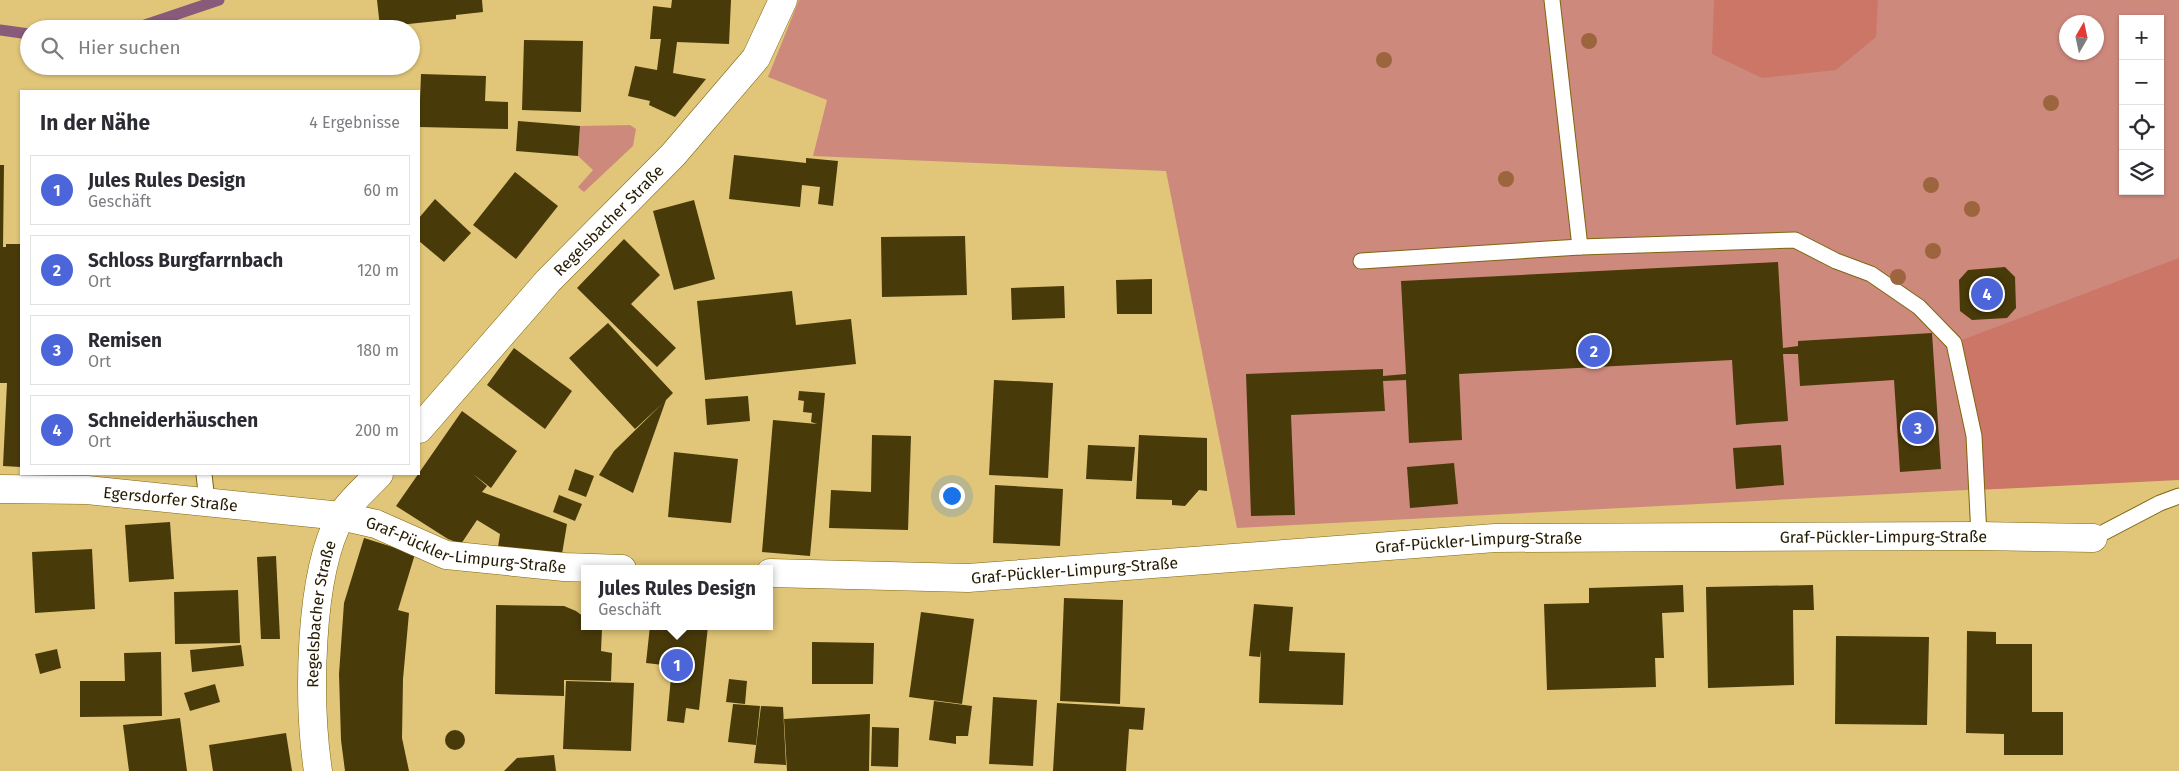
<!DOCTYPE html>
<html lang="de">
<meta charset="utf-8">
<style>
body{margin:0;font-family:"Fira Sans",sans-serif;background:#f7f7f7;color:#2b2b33}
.controls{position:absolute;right:15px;top:15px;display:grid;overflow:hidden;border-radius:0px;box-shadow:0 1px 4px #0004}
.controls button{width:45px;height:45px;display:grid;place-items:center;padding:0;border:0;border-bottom:1px solid #e1e1e2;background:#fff;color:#2b2b33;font:25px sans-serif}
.compass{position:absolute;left:2059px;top:15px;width:45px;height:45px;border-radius:50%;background:#fff;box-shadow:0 1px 4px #0004;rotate:9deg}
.you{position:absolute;left:951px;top:495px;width:18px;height:18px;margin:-12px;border:4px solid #fff;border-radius:50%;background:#1a73e8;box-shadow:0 0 0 8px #1a73e833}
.badge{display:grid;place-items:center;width:32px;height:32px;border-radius:50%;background:#4c65d9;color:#fff;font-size:16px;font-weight:700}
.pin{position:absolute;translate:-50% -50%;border:2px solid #fff;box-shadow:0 1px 5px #0006}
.popup{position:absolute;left:581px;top:565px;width:192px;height:65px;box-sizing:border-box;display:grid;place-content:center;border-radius:0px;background:#fff;filter:drop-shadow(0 1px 4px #0005);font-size:16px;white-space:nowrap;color:#7c7c81}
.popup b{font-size:19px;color:#2b2b33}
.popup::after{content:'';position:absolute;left:50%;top:100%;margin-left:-10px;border:10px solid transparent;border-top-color:#fff}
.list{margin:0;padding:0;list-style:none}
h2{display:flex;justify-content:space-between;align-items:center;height:65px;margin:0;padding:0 20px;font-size:21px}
h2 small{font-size:16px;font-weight:400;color:#7c7c81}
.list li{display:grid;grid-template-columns:32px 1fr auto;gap:15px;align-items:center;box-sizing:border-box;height:70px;margin:0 10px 10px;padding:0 10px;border:1px solid #e1e1e2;border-radius:0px}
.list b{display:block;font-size:19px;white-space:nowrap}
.list p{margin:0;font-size:16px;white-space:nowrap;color:#7c7c81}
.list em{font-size:16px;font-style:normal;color:#7c7c81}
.icon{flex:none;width:28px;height:28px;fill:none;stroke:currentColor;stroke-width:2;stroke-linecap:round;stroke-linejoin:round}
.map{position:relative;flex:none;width:2179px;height:771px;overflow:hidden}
.search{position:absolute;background:#fff;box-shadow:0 1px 4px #0004;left:20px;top:20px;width:400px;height:55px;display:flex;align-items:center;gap:12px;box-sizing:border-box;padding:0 18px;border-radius:28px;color:#7c7c81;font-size:19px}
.panel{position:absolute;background:#fff;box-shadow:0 1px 4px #0004;left:20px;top:90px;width:400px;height:385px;border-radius:0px}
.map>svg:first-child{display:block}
.green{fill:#ce897d;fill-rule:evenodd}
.forest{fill:#cb7667}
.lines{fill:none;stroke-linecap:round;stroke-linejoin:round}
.stream{stroke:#895a7a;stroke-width:11}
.building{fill:#493a0a}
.service-casing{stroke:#7f650f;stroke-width:17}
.minor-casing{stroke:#7f650f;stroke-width:29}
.service{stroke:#fff;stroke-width:15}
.minor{stroke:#fff;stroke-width:28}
.tree{fill:#9c653d}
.labels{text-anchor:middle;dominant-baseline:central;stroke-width:5;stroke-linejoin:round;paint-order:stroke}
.street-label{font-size:16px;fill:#251b00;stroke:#eed386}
</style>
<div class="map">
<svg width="2179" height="771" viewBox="0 0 2179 771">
<rect width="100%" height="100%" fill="#e1c679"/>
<g class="green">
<path d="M 799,0 L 2179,0 L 2179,479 L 1237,528 L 1166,171 L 813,156 L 827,100 L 768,77 ZM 2123,19 L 2160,19 L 2160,191 L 2123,191 ZM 2066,22 L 2096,22 L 2096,52 L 2066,52 Z"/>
<polygon points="630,125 636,129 633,146 584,192 578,187 593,170 578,156 580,126"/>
</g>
<g class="forest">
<polygon points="1714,0 1878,0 1876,37 1836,70 1762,78 1712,54"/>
<polygon points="2179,258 2179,480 1976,490 1954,343"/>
</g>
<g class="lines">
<g class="stream">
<polyline points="133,29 219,0"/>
<polyline points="0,30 29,34"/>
</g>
</g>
<g class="building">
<polygon points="377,0 482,0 483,12 456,15 456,19 380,27"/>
<polygon points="672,0 731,0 729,44 677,42 673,73 706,79 675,117 649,105 650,101 628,96 635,66 657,70 661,39 650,39 653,6 671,8"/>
<polygon points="524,40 583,41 581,112 522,110"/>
<polygon points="421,74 486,76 485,101 508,102 508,129 419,127"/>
<polygon points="518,121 580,126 578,156 516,151"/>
<polygon points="734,155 806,163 806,158 838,161 833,206 818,204 820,187 802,185 800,207 729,199"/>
<polygon points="0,165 4,165 3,247 6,247 6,244 21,244 21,467 3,466 7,383 0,383"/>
<polygon points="515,172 558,206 516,259 473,225"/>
<polygon points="435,199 471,233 444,262 419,241 419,218"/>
<polygon points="694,200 715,279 674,290 653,211"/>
<polygon points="965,236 967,295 882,297 881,237"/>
<polygon points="624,239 660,275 631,304 676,348 657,367 577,288"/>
<polygon points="1778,262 1783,348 1798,346 1798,341 1932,333 1941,469 1900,472 1894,380 1800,386 1798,354 1783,354 1788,421 1744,424 1736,425 1732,360 1459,374 1462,440 1409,443 1406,380 1383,381 1385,411 1291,415 1295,515 1251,516 1246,374 1383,369 1383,376 1406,374 1401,281"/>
<polygon points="2005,267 2015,277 2016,308 2007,318 1972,320 1960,311 1959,280 1968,270"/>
<polygon points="1152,279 1152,314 1117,314 1116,280"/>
<polygon points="1064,286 1065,318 1012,320 1011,288"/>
<polygon points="792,291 796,325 851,319 856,364 705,380 697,301"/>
<polygon points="608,323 673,393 666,400 633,493 599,475 614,451 663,403 635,429 569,358"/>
<polygon points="514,348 572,391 545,429 487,385"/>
<polygon points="994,380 1053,383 1048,478 989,475"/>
<polygon points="799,391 825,393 810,556 762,552 773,420 817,424 811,422 812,413 803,412 804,401 798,400"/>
<polygon points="748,396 750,421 707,425 705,399"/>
<polygon points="462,411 517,451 491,488 473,474 487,486 482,492 567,524 562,554 498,547 500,534 477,520 461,544 448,539 396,506"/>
<polygon points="872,435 911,436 908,530 829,528 831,490 871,492"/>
<polygon points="1139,435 1207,438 1207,491 1199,490 1185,506 1172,505 1172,500 1136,499"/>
<polygon points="1088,445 1135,447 1132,481 1086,479"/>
<polygon points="1781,445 1784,485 1736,489 1733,448"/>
<polygon points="674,452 738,459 731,523 668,517"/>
<polygon points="1454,463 1458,504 1410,508 1407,467"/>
<polygon points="575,469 594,476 586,497 568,490"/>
<polygon points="995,485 1063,489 1060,546 993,543"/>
<polygon points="559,495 582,504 575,521 553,512"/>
<polygon points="170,522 174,579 129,582 125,525"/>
<polygon points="364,538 415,554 398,610 409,613 403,679 402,738 409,771 345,771 341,740 339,674 344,603"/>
<polygon points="92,549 95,609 35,613 32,552"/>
<polygon points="276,556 280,639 261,639 257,557"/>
<polygon points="1683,585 1684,612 1662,613 1664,658 1655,658 1656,687 1547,690 1544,604 1589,603 1589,588"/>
<polygon points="1813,585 1814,610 1793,610 1794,685 1708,688 1706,587"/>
<polygon points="238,590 240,643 175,644 174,592"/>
<polygon points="1064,598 1123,600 1120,704 1060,701"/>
<polygon points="1254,604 1293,607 1289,651 1345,653 1343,705 1259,703 1261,650 1260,657 1249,656"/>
<polygon points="496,605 564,606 576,611 584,617 584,626 598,626 602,629 601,651 612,653 611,681 564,680 564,696 495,694"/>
<polygon points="921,612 974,619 962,704 909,697"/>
<polygon points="650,626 708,626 699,710 686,708 684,723 667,721 672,666 646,663"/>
<polygon points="1967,631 1996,632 1996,644 2032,644 2032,712 2063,712 2063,755 2004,755 2004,734 1966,733"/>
<polygon points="1836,636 1929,637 1927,725 1835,724"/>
<polygon points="812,642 874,643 873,684 812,684"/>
<polygon points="241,645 244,666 192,672 190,650"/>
<polygon points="57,649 61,668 40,674 35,654"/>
<polygon points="161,652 162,716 80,717 80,681 125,681 124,653"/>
<polygon points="729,679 747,681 745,704 726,702"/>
<polygon points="566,681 634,683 631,751 563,749"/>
<polygon points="215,684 220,702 190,711 184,693"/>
<polygon points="993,697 1037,700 1033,766 989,764"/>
<polygon points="934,701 972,706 968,736 956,736 956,744 929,740"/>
<polygon points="1057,703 1145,708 1143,730 1129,729 1126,771 1053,771"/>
<polygon points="733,704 760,706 756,745 728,742"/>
<polygon points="761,706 783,707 786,765 754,763"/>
<polygon points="870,714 869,771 787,771 784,719"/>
<polygon points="180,718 187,771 129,771 123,725"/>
<polygon points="872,727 899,728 898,767 871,766"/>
<circle cx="455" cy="740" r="10"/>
<polygon points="286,733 292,771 213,771 209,745"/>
<polygon points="554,755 556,771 504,771 517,758"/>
</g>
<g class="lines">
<g class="service-casing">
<g id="service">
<polyline points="1552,0 1580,247"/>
<polyline points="1361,261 1580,247 1795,240 1836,261 1871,274 1919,307 1954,343 1974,436 1979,536"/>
<polyline points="204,474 207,502"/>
<polyline points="2093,538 2160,503 2179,496"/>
</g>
</g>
<g class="minor-casing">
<g id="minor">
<path id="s1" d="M 419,429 L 548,281 L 673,155 L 756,58 L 783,0"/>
<path id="s2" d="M 0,489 L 87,490 L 341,516 L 376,524 L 446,555 L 564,567 L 622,569"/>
<path id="s3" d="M 770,573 L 968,578 L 1495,538 L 1979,536 L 2093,538"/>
<path id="s4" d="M 318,771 C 308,704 308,576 341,516 C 349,502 368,486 379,474"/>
</g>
</g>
<use href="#service" class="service"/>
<use href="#minor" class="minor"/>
</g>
<g class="tree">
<circle cx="1589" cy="41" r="8"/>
<circle cx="1384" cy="60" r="8"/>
<circle cx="2051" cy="103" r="8"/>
<circle cx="1506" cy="179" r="8"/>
<circle cx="1931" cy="185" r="8"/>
<circle cx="1972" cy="209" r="8"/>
<circle cx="1933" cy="251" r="8"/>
<circle cx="1898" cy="277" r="8"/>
</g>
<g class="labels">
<g class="street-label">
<text stroke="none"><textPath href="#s1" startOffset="282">Regelsbacher Straße</textPath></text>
<text stroke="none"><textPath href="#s2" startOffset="171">Egersdorfer Straße</textPath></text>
<text stroke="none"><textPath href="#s3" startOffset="1115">Graf-Pückler-Limpurg-Straße</textPath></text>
<text stroke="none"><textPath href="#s3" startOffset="710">Graf-Pückler-Limpurg-Straße</textPath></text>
<text stroke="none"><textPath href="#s2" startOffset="472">Graf-Pückler-Limpurg-Straße</textPath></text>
<text stroke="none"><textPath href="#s3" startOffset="305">Graf-Pückler-Limpurg-Straße</textPath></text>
<text stroke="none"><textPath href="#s4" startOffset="158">Regelsbacher Straße</textPath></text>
</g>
</g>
</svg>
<div class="controls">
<button>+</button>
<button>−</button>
<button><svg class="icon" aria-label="locate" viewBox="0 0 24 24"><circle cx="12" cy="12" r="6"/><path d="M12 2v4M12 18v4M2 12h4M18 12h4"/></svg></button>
<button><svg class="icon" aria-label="layers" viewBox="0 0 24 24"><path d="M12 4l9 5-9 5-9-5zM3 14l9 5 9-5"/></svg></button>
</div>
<svg class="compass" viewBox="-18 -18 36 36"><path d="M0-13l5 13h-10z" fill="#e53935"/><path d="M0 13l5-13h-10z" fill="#7c7c81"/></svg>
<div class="you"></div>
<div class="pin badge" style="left:677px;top:665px">1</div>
<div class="popup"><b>Jules Rules Design</b>Geschäft</div>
<div class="pin badge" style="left:1594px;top:351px">2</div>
<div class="pin badge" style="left:1918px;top:428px">3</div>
<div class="pin badge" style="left:1987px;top:294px">4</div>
<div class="search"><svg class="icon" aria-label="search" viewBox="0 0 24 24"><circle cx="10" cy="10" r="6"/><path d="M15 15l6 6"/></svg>Hier suchen</div>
<section class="panel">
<h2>In der Nähe<small>4 Ergebnisse</small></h2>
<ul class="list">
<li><span class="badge">1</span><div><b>Jules Rules Design</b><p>Geschäft</p></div><em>60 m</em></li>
<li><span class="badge">2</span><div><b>Schloss Burgfarrnbach</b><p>Ort</p></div><em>120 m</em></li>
<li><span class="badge">3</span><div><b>Remisen</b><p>Ort</p></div><em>180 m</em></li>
<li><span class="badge">4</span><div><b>Schneiderhäuschen</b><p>Ort</p></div><em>200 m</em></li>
</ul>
</section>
</div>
